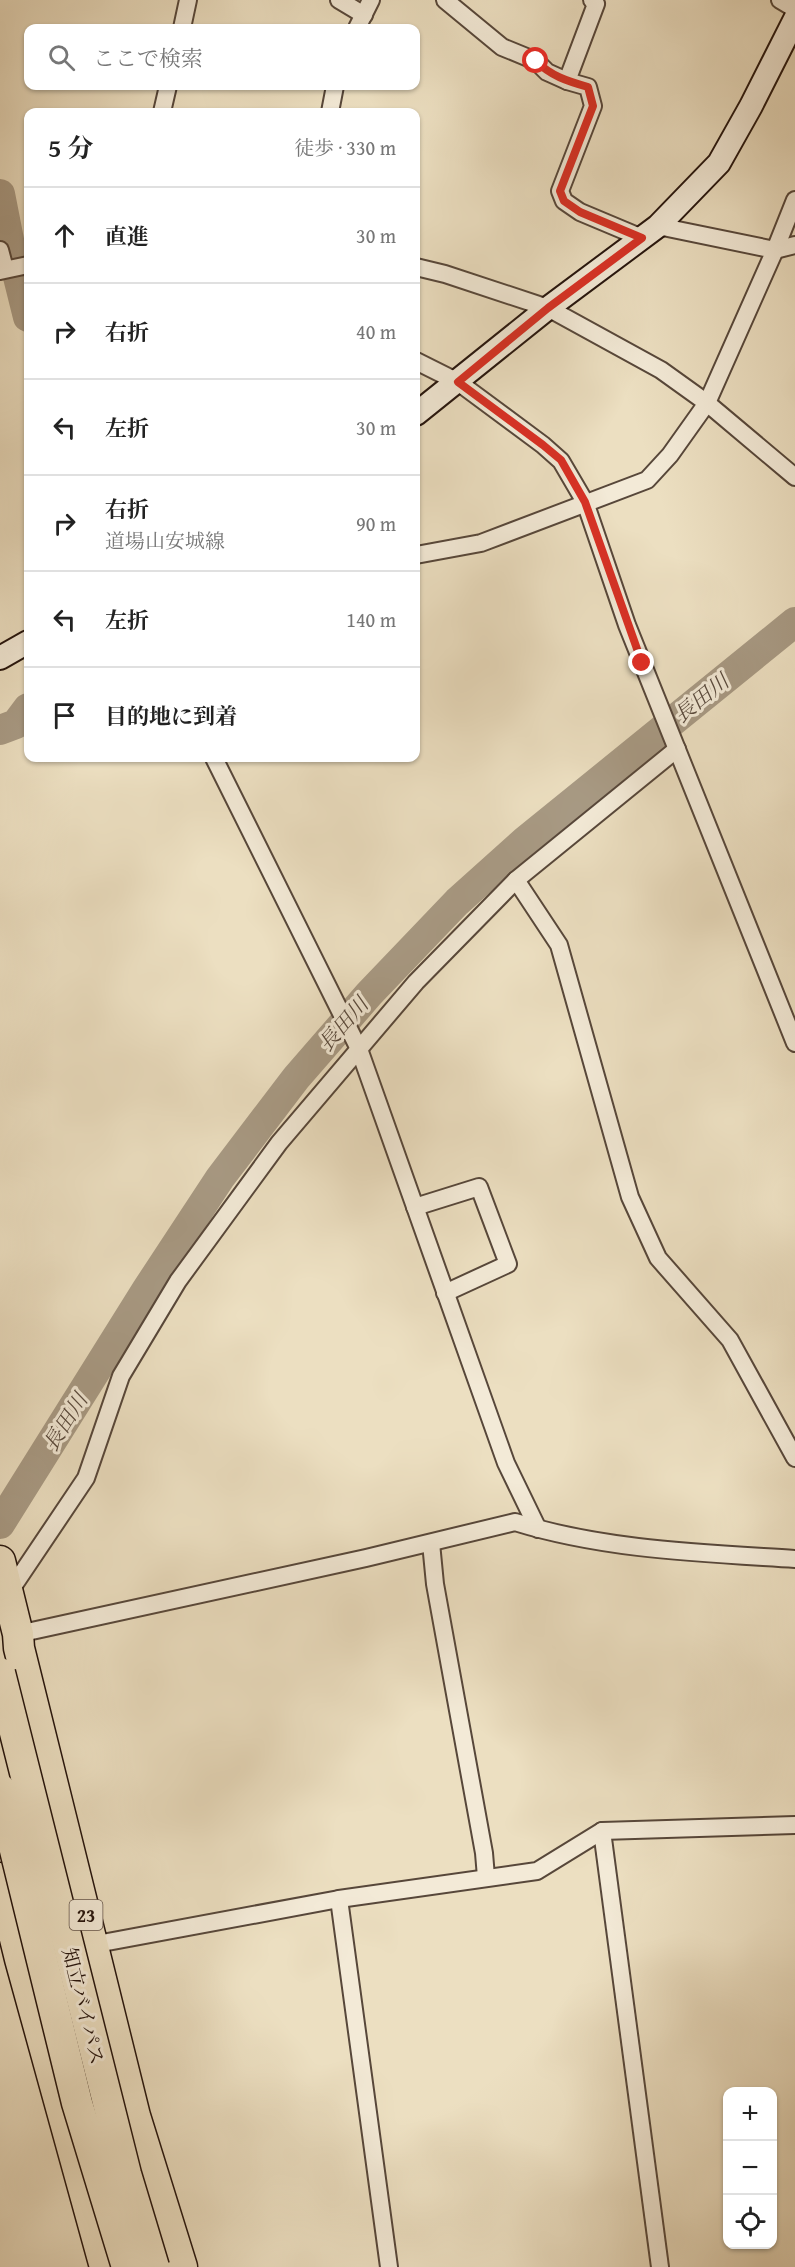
<!DOCTYPE html>
<html lang="ja">
<meta charset="utf-8">
<style>
body{margin:0;font-family:"Gentium Book Plus","Noto Serif JP",serif;background:#f6f6f6;color:#222}
.controls{position:absolute;right:18px;bottom:18px;display:grid;overflow:hidden;border-radius:12px;box-shadow:0 2px 4px #0004}
.controls button{width:54px;height:54px;display:grid;place-items:center;padding:0;border:0;border-bottom:2px solid #e0e0e0;background:#fff;color:#222;font:30px sans-serif}
.stop{position:absolute;width:18px;height:18px;margin:-14px;border:4px solid #d93025;border-radius:50%;background:#fff}
.stop.end{background:#d93025;border-color:#fff;box-shadow:0 2px 6px #0008}
.list{margin:0;padding:0;list-style:none}
h2{display:flex;justify-content:space-between;align-items:center;height:78px;margin:0;padding:0 24px;font-size:26px}
h2 small{font-size:20px;font-weight:400;color:#767676}
.list li{display:grid;grid-template-columns:39px 1fr auto;gap:18px;align-items:center;box-sizing:border-box;height:96px;padding:0 24px;border-top:2px solid #e0e0e0}
.list b{display:block;font-size:22px;white-space:nowrap}
.list p{margin:0;font-size:20px;white-space:nowrap;color:#767676}
.list em{font-size:20px;font-style:normal;color:#767676}
.icon{flex:none;width:33px;height:33px;fill:none;stroke:currentColor;stroke-width:2;stroke-linecap:round;stroke-linejoin:round}
.map{position:relative;flex:none;width:795px;height:2267px;overflow:hidden}
.search{position:absolute;background:#fff;box-shadow:0 2px 4px #0004;left:24px;top:24px;width:396px;height:66px;display:flex;align-items:center;gap:15px;box-sizing:border-box;padding:0 21px;border-radius:12px;color:#767676;font-size:22px}
.panel{position:absolute;background:#fff;box-shadow:0 2px 4px #0004;left:24px;top:108px;width:396px;height:654px;border-radius:12px}
.map>svg:first-child{display:block}
.lines{fill:none;stroke-linecap:round;stroke-linejoin:round}
.river{stroke:#a89a84;stroke-width:30}
.street-casing{stroke:#57473a;stroke-width:20}
.secondary-casing{stroke:#25140d;stroke-width:26}
.highway-casing{stroke:#25140d;stroke-width:33}
.street{stroke:#f3ead7;stroke-width:16}
.secondary{stroke:#f3ead7;stroke-width:22}
.highway{stroke:#ecdfc1;stroke-width:30}
.highway-bridge-casing{stroke:#25140d;stroke-width:33;stroke-linecap:butt}
.highway-bridge{stroke:#ecdfc1;stroke-width:30}
.route{stroke:#d93025;stroke-width:8}
.labels{text-anchor:middle;dominant-baseline:central;stroke-width:6;stroke-linejoin:round;paint-order:stroke}
.shield{fill:#f3ead7;stroke:#63544a;stroke-width:1.5}
.shield-label{font-size:18px;font-weight:bold;fill:#25140d}
.street-label{font-size:20px;fill:#25140d;stroke:#f3ead7}
.water-label{font-size:21px;font-style:italic;fill:#594a3d;stroke:#f3ead7}
</style>
<div class="map">
<svg width="795" height="2267" viewBox="0 0 795 2267">
<rect width="100%" height="100%" fill="#ecdfc1"/>
<filter id="stains"><feTurbulence type="fractalNoise" baseFrequency=".00333" numOctaves="4"/><feColorMatrix values="0 0 0 0 .2 0 0 0 0 .09 0 0 0 0 .02 0 0 0 .5 -.17"/></filter>
<radialGradient id="worn" r=".72"><stop offset=".6" stop-color="#630" stop-opacity="0"/><stop offset="1" stop-color="#630" stop-opacity=".3"/></radialGradient>
<g class="lines">
<g class="river">
<polyline points="0,194 10,245 28,317"/>
<polyline points="0,730 16,724 28,708"/>
<polyline points="0,1524 147,1289 220,1178 296,1078 369,994 457,902 525,841 795,622"/>
</g>
<g class="street-casing">
<g id="street">
<polyline points="339,0 364,15"/>
<polyline points="445,0 502,47 536,61 547,72 567,81 588,87 593,106 560,191 564,201 580,212 642,238"/>
<polyline points="780,0 795,9"/>
<polyline points="182,28 188,0"/>
<polyline points="357,28 371,0"/>
<polyline points="567,81 596,4 592,0"/>
<polyline points="162,112 168,86"/>
<polyline points="330,112 335,86"/>
<polyline points="658,226 775,250 795,245"/>
<polyline points="0,250 5,269"/>
<polyline points="416,267 445,274 548,308 661,370 707,403 795,477"/>
<polyline points="0,271 28,265 28,267"/>
<polyline points="416,361 458,382 543,445 561,461 585,502 627,625 795,1043"/>
<polyline points="416,555 481,543 647,480 670,455 707,403 775,250 795,200"/>
<polyline points="214,758 359,1049 506,1463 538,1529"/>
<polyline points="516,880 559,945 630,1197 658,1258 730,1340 795,1458"/>
<polyline points="415,1207 479,1187 508,1264 445,1293"/>
<polyline points="431,1543 435,1584 484,1853 486,1877"/>
<polyline points="8,1594 86,1478 121,1376 178,1281 279,1143 416,982 516,880 677,749"/>
<path d="M 18,1634 L 366,1558 L 515,1522 C 605,1550 702,1553 795,1559"/>
<polyline points="602,1831 660,2267"/>
<polyline points="339,1899 389,2267"/>
<polyline points="86,1946 339,1899 537,1871 602,1831 795,1825"/>
</g>
</g>
<g class="secondary-casing">
<g id="secondary">
<polyline points="416,414 548,308 658,226 719,163 751,106 795,19"/>
<polyline points="0,658 28,642"/>
</g>
</g>
<g class="highway-casing">
<g id="highway">
<polyline points="0,1561 18,1634 19,1648 135,2116 182,2267"/>
<polyline points="0,1878 20,1959 105,2267"/>
</g>
</g>
<use href="#street" class="street"/>
<use href="#secondary" class="secondary"/>
<use href="#highway" class="highway"/>
<g class="highway-bridge-casing">
<g id="highway-bridge">
<polyline points="0,1673 126,2174 154,2267"/>
<polyline points="0,1789 77,2103 127,2267"/>
</g>
</g>
<use href="#highway-bridge" class="highway-bridge"/>
</g>
<g class="lines">
<path class="route" d="M 536,61 C 551,76 567,81 588,87 L 593,106 L 560,191 L 564,201 L 580,212 L 642,238 L 548,308 L 458,382 L 543,445 L 561,460 L 585,502 L 642,663"/>
</g>
<g class="labels">
<rect class="shield" x="69.5" y="1900" width="33" height="30" rx="4.5"/>
<g class="shield-label">
<text x="86" y="1915">23</text>
</g>
<g class="street-label">
<text transform="translate(84 2006) rotate(76)">知立バイパス</text>
</g>
<g class="water-label">
<text transform="translate(701 698) rotate(-39)">長田川</text>
<text transform="translate(343 1024) rotate(-49)">長田川</text>
<text transform="translate(65 1422) rotate(-58)">長田川</text>
</g>
</g>
<rect width="100%" height="100%" filter="url(#stains)"/>
<rect width="100%" height="100%" fill="url(#worn)"/>
</svg>
<div class="controls">
<button>+</button>
<button>−</button>
<button><svg class="icon" aria-label="locate" viewBox="0 0 24 24"><circle cx="12" cy="12" r="6"/><path d="M12 2v4M12 18v4M2 12h4M18 12h4"/></svg></button>
</div>
<div class="stop" style="left:536px;top:61px"></div>
<div class="stop end" style="left:642px;top:663px"></div>
<div class="search"><svg class="icon" aria-label="search" viewBox="0 0 24 24"><circle cx="10" cy="10" r="6"/><path d="M15 15l6 6"/></svg>ここで検索</div>
<section class="panel">
<h2>5 分<small>徒歩 · 330 m</small></h2>
<ul class="list">
<li><svg class="icon" aria-label="ahead" viewBox="0 0 24 24"><path d="M12 20V5M6 11l6-6 6 6"/></svg><div><b>直進</b></div><em>30 m</em></li>
<li><svg class="icon" aria-label="right" viewBox="0 0 24 24"><path d="M7 20v-9h11M14 6l5 5-5 5"/></svg><div><b>右折</b></div><em>40 m</em></li>
<li><svg class="icon" aria-label="left" viewBox="0 0 24 24"><path d="M17 20v-9H6M10 6l-5 5 5 5"/></svg><div><b>左折</b></div><em>30 m</em></li>
<li><svg class="icon" aria-label="right" viewBox="0 0 24 24"><path d="M7 20v-9h11M14 6l5 5-5 5"/></svg><div><b>右折</b><p>道場山安城線</p></div><em>90 m</em></li>
<li><svg class="icon" aria-label="left" viewBox="0 0 24 24"><path d="M17 20v-9H6M10 6l-5 5 5 5"/></svg><div><b>左折</b></div><em>140 m</em></li>
<li><svg class="icon" aria-label="arrive" viewBox="0 0 24 24"><path d="M6 21V4h12l-3 4 3 4H6"/></svg><div><b>目的地に到着</b></div></li>
</ul>
</section>
</div>
